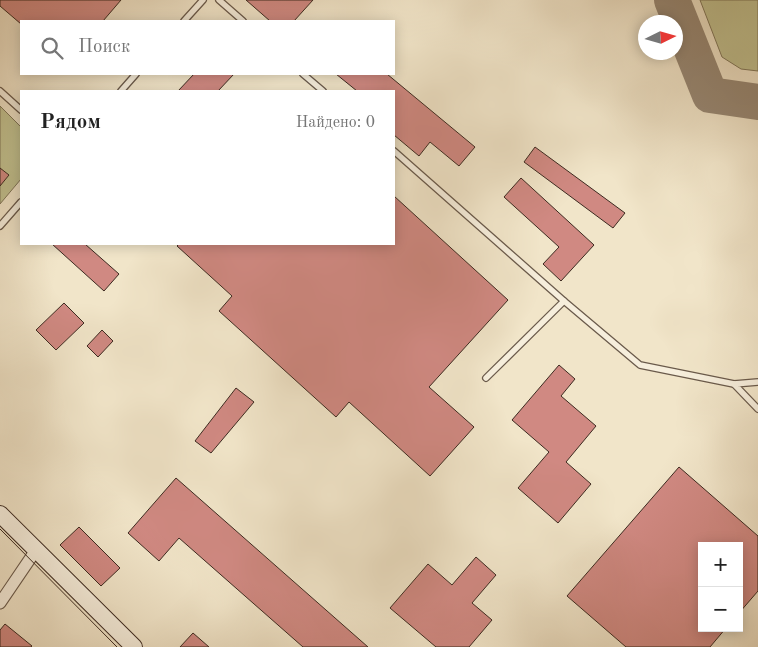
<!DOCTYPE html>
<html lang="ru">
<meta charset="utf-8">
<style>
body{margin:0;font-family:"Old Standard TT",serif;background:#f6f6f6;color:#222}
.controls{position:absolute;right:15px;bottom:15px;display:grid;overflow:hidden;border-radius:0px;box-shadow:0 2px 12px #0003}
.controls button{width:45px;height:45px;display:grid;place-items:center;padding:0;border:0;border-bottom:1px solid #e0e0e0;background:#fff;color:#222;font:25px sans-serif}
.compass{position:absolute;left:638px;top:15px;width:45px;height:45px;border-radius:50%;background:#fff;box-shadow:0 2px 12px #0003;rotate:85deg}
.list{margin:0;padding:0;list-style:none}
h2{display:flex;justify-content:space-between;align-items:center;height:65px;margin:0;padding:0 20px;font-size:21px}
h2 small{font-size:16px;font-weight:400;color:#767676}
.icon{flex:none;width:28px;height:28px;fill:none;stroke:currentColor;stroke-width:2;stroke-linecap:round;stroke-linejoin:round}
.map{position:relative;flex:none;width:758px;height:647px;overflow:hidden}
.search{position:absolute;background:#fff;box-shadow:0 2px 12px #0003;left:20px;top:20px;width:375px;height:55px;display:flex;align-items:center;gap:12px;box-sizing:border-box;padding:0 18px;border-radius:0px;color:#767676;font-size:19px}
.panel{position:absolute;background:#fff;box-shadow:0 2px 12px #0003;left:20px;top:90px;width:375px;height:155px;border-radius:0px}
.map>svg:first-child{display:block}
.green{fill:#c2c291;stroke:#807659}
.lines{fill:none;stroke-linecap:round;stroke-linejoin:round}
.taxiway{stroke:#978875;stroke-width:36}
.building{fill:#d08982;stroke:#3d2b21}
.lane-casing{stroke:#6a5a4b;stroke-width:8}
.street-casing{stroke:#6a5a4b;stroke-width:13}
.secondary-casing{stroke:#3d2b21;stroke-width:18}
.lane{stroke:#f6eedc;stroke-width:5.5}
.street{stroke:#f6eedc;stroke-width:11}
.secondary{stroke:#f6eedc;stroke-width:16}
.tram{stroke:#3d2b21;stroke-width:1}
</style>
<div class="map">
<svg width="758" height="647" viewBox="0 0 758 647">
<rect width="100%" height="100%" fill="#f1e5c9"/>
<filter id="stains"><feTurbulence type="fractalNoise" baseFrequency=".004" numOctaves="4"/><feColorMatrix values="0 0 0 0 .2 0 0 0 0 .09 0 0 0 0 .02 0 0 0 .5 -.17"/></filter>
<radialGradient id="worn" r=".72"><stop offset=".6" stop-color="#630" stop-opacity="0"/><stop offset="1" stop-color="#630" stop-opacity=".3"/></radialGradient>
<g class="green">
<polygon points="700,0 758,0 758,71 741,69 722,57"/>
<polygon points="0,106 21,127 21,179 0,204"/>
</g>
<g class="lines">
<polyline class="taxiway" points="672,0 710,95 758,102"/>
</g>
<g class="building">
<polygon points="0,0 121,0 103,21 21,21 21,24 0,6"/>
<polygon points="246,0 313,0 294,21 270,21"/>
<polygon points="194,74 234,74 218,91 178,91"/>
<polygon points="336,74 387,74 475,147 459,166 430,142 419,156 394,135 394,91 357,91"/>
<polygon points="535,147 625,213 613,228 524,162"/>
<polygon points="0,168 9,175 0,186"/>
<polygon points="521,178 594,245 561,281 543,264 559,247 504,197"/>
<polygon points="394,196 508,300 429,387 474,427 430,476 349,402 336,417 219,311 232,296 177,246 179,244 394,244"/>
<polygon points="52,244 85,244 119,274 104,291"/>
<polygon points="64,303 84,323 56,350 36,330"/>
<polygon points="102,330 113,341 98,357 87,346"/>
<polygon points="559,365 575,379 561,396 596,426 566,462 591,484 558,523 518,488 549,452 512,420"/>
<polygon points="236,388 254,402 211,453 195,441"/>
<polygon points="679,467 758,536 758,591 739,613 739,546 702,546 702,628 726,628 710,647 626,647 567,596"/>
<polygon points="176,478 368,647 303,647 179,538 159,561 128,533"/>
<polygon points="79,527 120,568 101,586 60,545"/>
<polygon points="476,557 496,575 472,603 492,620 469,647 436,647 390,608 428,564 452,585"/>
<polygon points="5,624 32,646 31,647 0,647 0,630"/>
<polygon points="193,633 209,647 180,647"/>
</g>
<g class="lines">
<g class="lane-casing">
<g id="lane">
<polyline points="219,0 243,21"/>
<polyline points="184,21 203,0"/>
<polyline points="303,74 323,91"/>
<polyline points="0,91 21,110"/>
<polyline points="121,91 136,74"/>
<polyline points="394,151 564,301"/>
<polyline points="0,226 21,202"/>
<polyline points="486,378 564,301 640,365 734,384"/>
<polyline points="758,382 734,384 758,409"/>
</g>
</g>
<g class="street-casing">
<polyline id="street" points="0,603 36,550"/>
</g>
<g class="secondary-casing">
<polyline id="secondary" points="0,514 134,647"/>
</g>
<use href="#lane" class="lane"/>
<use href="#street" class="street"/>
<use href="#secondary" class="secondary"/>
<polyline class="tram" points="0,529 117,647"/>
</g>
<rect width="100%" height="100%" filter="url(#stains)"/>
<rect width="100%" height="100%" fill="url(#worn)"/>
</svg>
<div class="controls">
<button>+</button>
<button>−</button>
</div>
<svg class="compass" viewBox="-18 -18 36 36"><path d="M0-13l5 13h-10z" fill="#e53935"/><path d="M0 13l5-13h-10z" fill="#767676"/></svg>
<div class="search"><svg class="icon" aria-label="search" viewBox="0 0 24 24"><circle cx="10" cy="10" r="6"/><path d="M15 15l6 6"/></svg>Поиск</div>
<section class="panel">
<h2>Рядом<small>Найдено: 0</small></h2>
<ul class="list">
</ul>
</section>
</div>
